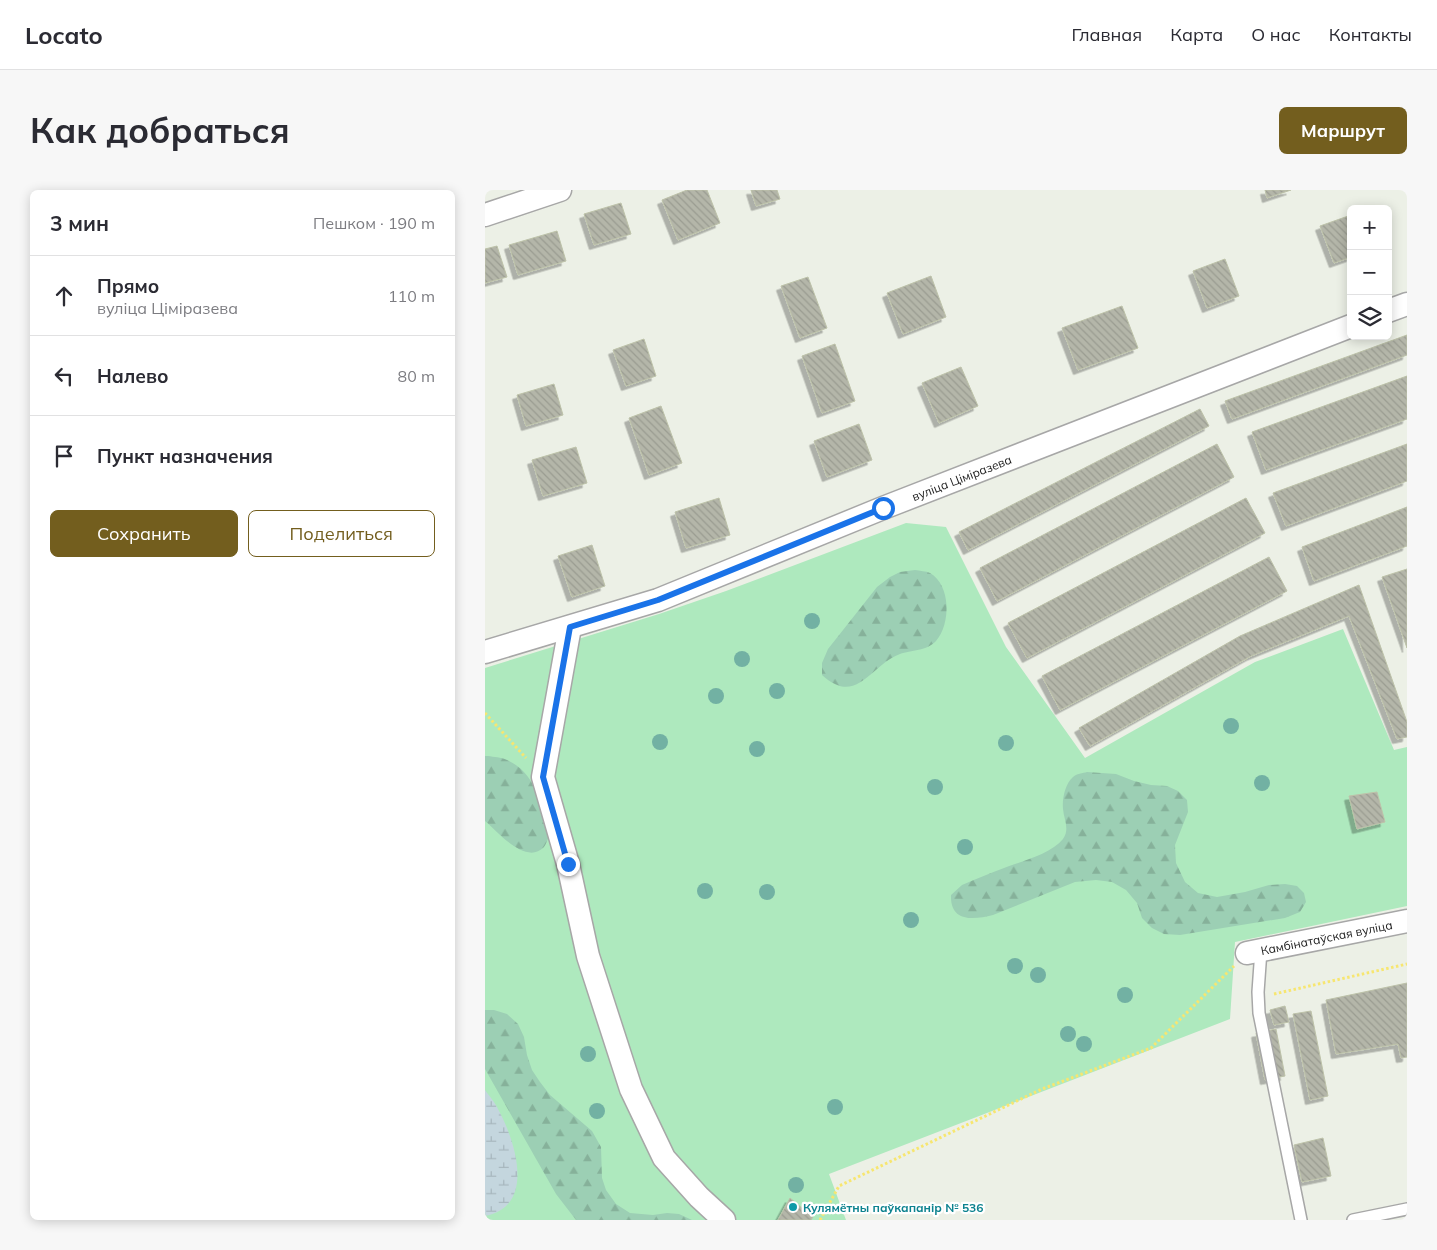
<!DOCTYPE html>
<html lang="ru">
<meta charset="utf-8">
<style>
body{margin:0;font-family:Mulish,sans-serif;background:#f7f7f7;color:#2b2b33}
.controls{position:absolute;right:15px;top:15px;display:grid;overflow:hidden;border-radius:8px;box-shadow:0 2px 12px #0003}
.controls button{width:45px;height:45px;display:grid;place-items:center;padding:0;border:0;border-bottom:1px solid #e1e1e2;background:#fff;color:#2b2b33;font:25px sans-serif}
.stop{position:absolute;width:15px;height:15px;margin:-11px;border:4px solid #1a73e8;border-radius:50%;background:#fff}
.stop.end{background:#1a73e8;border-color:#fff;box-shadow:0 1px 5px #0008}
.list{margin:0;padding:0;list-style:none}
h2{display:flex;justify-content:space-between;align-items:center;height:65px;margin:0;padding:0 20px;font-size:21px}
h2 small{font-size:16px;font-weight:400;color:#7c7c81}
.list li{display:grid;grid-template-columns:32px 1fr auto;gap:15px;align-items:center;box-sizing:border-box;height:80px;padding:0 20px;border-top:1px solid #e1e1e2}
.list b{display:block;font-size:19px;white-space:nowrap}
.list p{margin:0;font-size:16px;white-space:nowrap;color:#7c7c81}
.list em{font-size:16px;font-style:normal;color:#7c7c81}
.actions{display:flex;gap:10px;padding:15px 20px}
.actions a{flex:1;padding:11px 0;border:1px solid #735e1e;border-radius:8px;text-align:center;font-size:18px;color:#735e1e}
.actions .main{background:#735e1e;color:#fff}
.icon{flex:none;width:28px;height:28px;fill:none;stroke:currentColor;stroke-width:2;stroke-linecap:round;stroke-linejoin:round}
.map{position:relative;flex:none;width:922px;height:1030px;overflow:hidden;border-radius:8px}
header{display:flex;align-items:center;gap:30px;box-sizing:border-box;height:70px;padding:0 25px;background:#fff;border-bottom:1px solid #e1e1e2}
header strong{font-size:24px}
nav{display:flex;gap:28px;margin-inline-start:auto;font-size:18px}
.intro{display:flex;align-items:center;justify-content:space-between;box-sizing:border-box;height:120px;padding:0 30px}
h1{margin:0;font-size:35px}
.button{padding:12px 22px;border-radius:8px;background:#735e1e;color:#fff;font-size:18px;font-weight:700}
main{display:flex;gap:30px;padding:0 30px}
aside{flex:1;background:#fff;border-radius:8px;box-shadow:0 2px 12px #0003}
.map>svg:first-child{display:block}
.grass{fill:#aee9be}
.forest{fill:url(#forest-firs)}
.wetland{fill:url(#wetland-marsh)}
.building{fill:url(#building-back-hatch);stroke:#bdc2a9;filter:url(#shadow)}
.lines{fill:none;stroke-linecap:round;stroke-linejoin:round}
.lane-casing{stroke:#a7a7a7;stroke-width:14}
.street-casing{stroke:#a7a7a7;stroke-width:25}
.path{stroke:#f7e670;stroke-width:3;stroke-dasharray:2.5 2.5;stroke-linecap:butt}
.lane{stroke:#fff;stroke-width:11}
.street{stroke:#fff;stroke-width:22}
.tree{fill:#72b1a3}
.route{stroke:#1a73e8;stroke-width:6}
.culture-dot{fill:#0f9aa8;stroke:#fff;stroke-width:2}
.labels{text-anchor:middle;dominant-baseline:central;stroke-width:4.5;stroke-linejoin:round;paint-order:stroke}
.street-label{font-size:12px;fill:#202020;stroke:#fff}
.culture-label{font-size:12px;font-weight:bold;fill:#0d838f;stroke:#fff;text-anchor:start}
</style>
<header>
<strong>Locato</strong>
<nav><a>Главная</a><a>Карта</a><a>О нас</a><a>Контакты</a></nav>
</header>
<div class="intro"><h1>Как добраться</h1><a class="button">Маршрут</a></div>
<main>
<aside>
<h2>3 мин<small>Пешком · 190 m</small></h2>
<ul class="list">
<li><svg class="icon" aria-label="ahead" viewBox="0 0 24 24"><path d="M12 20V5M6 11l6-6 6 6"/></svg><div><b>Прямо</b><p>вуліца Ціміразева</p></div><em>110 m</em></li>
<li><svg class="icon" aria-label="left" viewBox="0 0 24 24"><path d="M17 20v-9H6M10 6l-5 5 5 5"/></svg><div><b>Налево</b></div><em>80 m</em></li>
<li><svg class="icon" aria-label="arrive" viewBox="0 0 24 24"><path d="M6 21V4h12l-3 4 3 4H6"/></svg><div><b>Пункт назначения</b></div></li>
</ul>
<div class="actions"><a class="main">Сохранить</a><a>Поделиться</a></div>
</aside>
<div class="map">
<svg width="922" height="1030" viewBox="0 0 922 1030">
<defs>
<pattern id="forest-firs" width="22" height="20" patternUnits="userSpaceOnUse" patternTransform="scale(1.25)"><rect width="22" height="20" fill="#9ccfb4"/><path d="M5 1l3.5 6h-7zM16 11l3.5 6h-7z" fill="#86b19a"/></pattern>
<pattern id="wetland-marsh" width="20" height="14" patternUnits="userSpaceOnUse" patternTransform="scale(1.25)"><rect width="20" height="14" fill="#c4d6de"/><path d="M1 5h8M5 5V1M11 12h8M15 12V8" fill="none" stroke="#a8b7be"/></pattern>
<pattern id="building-back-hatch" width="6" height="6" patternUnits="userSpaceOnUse" patternTransform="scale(1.25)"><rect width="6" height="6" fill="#b4b6a9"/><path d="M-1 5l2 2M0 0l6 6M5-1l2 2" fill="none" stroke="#9a9c91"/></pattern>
<filter id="shadow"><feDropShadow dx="-4.5" dy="4.5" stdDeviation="0" flood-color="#0004"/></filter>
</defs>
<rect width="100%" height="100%" fill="#ecf0e6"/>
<polygon class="grass" points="421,333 461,337 521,457 600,568 770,472 858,439 909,560 922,557 922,716 750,752 745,829 344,984 361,1030 0,1030 0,478 174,424 241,401"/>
<g class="forest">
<path d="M 430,380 C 435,381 441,381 445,383 C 466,395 466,434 451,451 C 442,461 426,460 415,464 C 385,475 372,517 337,485 L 337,473 L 343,459 L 392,397 L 405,387 L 415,382 Z"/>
<path d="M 0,566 L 3,566 C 9,567 16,567 22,570 C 53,584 56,617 64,646 C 63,649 61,654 59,657 C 41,676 13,642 0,631 Z"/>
<path d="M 602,582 L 631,584 L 649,591 L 666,595 L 682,596 L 693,601 L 702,610 L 703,622 L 690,655 L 691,673 L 700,692 L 713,703 L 732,707 L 760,702 L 784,695 L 800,694 L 812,696 L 819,703 L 821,712 L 815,722 L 800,728 L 695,745 L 679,744 L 667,738 L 657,728 L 652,713 L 641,700 L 627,692 L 611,690 L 590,692 L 508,725 C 488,730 465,732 466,705 L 477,695 C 491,689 505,683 519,678 C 537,671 566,664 578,649 C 585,639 579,630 578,619 C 577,609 580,594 588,587 C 591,584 598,583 602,582 Z"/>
<polygon points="0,820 9,820 22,824 33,834 39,847 42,865 47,880 55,892 65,905 107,941 116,957 117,988 121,1000 131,1014 145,1023 168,1025 182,1023 194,1024 207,1030 91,1030 71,1004 0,879"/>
</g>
<path class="wetland" d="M 0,900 C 4,906 10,912 13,919 C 30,950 52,1016 0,1026 Z"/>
<g class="building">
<polygon points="202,0 222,0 235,33 193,50 177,10"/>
<polygon points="266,0 292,0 295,9 271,16"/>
<polygon points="780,0 806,0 782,8"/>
<polygon points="136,13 146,44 109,55 99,24"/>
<polygon points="866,25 866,67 849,73 835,36"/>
<polygon points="72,41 81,71 33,85 24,55"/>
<polygon points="12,56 22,87 0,93 0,59"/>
<polygon points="740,69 754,106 722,118 708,81"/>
<polygon points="446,86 461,127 418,144 402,103"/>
<polygon points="323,87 342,138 315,148 296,96"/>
<polygon points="637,116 653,158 593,180 577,138"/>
<polygon points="922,145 922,165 747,229 740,211"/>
<polygon points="159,149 171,186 141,196 128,160"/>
<polygon points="350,154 370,211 337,223 317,166"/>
<polygon points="476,177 493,216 454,233 437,193"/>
<polygon points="922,186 922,229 781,280 767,242"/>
<polygon points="69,194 78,225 41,236 32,205"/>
<polygon points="176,216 197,273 164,285 144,228"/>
<polygon points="715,219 724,236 483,360 474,342"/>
<polygon points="374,234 387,270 342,287 329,251"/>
<polygon points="732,254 749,287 512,411 495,378"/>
<polygon points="922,254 922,291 801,336 788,303"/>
<polygon points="91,257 102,293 58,306 47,270"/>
<polygon points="234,308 245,345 201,358 190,322"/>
<polygon points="761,308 780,343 542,468 523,433"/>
<polygon points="922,317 922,356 829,391 817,357"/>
<polygon points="107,355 120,396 87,407 73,366"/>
<polygon points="784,367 802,401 575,520 557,486"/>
<polygon points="922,379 922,458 897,387"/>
<polygon points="874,395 922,532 922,547 912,549 864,426 766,466 605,556 594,538 755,446"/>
<polygon points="892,602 900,632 872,639 864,606"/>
<polygon points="922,793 922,867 916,868 913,854 851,864 841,810"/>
<polygon points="800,816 804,832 789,835 785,820"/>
<polygon points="826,821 843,906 825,910 808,824"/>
<polygon points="791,839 800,886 780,890 771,843"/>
<polygon points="838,948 846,986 817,992 809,955"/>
<polygon points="305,1008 328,1027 326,1030 293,1030"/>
</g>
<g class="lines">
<g class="lane-casing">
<g id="lane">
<polyline points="776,760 773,802 774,823 816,1030"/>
<polyline points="868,1030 922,1019"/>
</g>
</g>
<g class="street-casing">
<g id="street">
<polyline points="0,25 75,0"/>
<polyline points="903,121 922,114"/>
<polyline points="85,437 58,587 83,674 103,766 146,899 179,968 214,1007 239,1030"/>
<path id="s1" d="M 0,462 L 173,410 L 398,318 L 866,136"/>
<path id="s2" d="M 762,763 L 922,731"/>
</g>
</g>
<g class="path">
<polyline points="0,523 41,568"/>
<polyline points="789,804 922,774"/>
<polyline points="335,1030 354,996 557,899 666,858 749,776"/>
</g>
<use href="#lane" class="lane"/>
<use href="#street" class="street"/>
</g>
<g class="tree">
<circle cx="327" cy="431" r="8"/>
<circle cx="257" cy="469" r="8"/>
<circle cx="292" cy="501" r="8"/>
<circle cx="231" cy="506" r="8"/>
<circle cx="746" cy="536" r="8"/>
<circle cx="175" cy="552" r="8"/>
<circle cx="521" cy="553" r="8"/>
<circle cx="272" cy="559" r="8"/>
<circle cx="777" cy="593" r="8"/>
<circle cx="450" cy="597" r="8"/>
<circle cx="480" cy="657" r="8"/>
<circle cx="220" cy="701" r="8"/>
<circle cx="282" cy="702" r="8"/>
<circle cx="426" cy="730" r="8"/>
<circle cx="530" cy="776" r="8"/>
<circle cx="553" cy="785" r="8"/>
<circle cx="640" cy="805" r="8"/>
<circle cx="583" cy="844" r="8"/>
<circle cx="599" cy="854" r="8"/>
<circle cx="103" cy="864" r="8"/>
<circle cx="350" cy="917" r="8"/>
<circle cx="112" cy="921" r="8"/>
<circle cx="311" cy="995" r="8"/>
</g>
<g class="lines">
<polyline class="route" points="83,674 58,587 85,437 173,410 398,318"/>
</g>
<circle class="culture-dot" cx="308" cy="1017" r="5"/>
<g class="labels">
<g class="street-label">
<text stroke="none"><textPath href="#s1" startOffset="508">вуліца Ціміразева</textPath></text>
<text stroke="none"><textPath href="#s2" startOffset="81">Камбінатаўская вуліца</textPath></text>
</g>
<g class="culture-label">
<text x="318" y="1017">Кулямётны паўкапанір № 536</text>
</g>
</g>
</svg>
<div class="controls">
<button>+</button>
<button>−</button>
<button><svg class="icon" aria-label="layers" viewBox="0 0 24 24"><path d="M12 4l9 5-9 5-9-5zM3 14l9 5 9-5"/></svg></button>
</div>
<div class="stop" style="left:398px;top:318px"></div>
<div class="stop end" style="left:83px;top:674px"></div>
</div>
</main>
